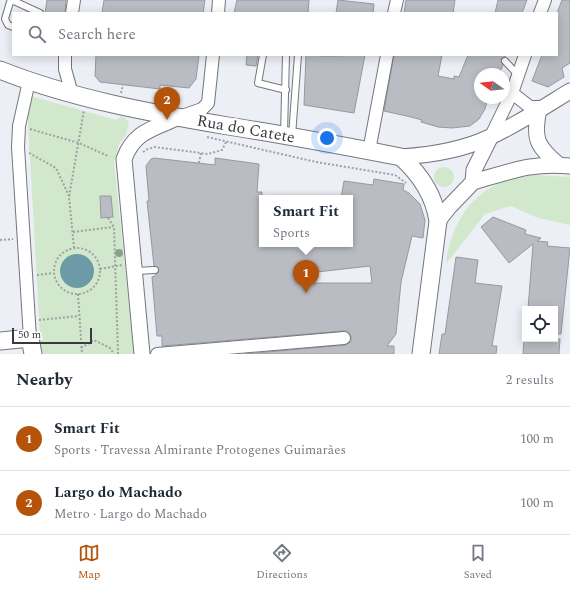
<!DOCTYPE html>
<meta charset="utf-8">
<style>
body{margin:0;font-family:Spectral,serif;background:#f2f2f3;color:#1f2937}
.controls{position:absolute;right:12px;bottom:12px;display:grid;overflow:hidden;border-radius:0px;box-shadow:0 2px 10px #0003}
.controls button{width:36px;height:36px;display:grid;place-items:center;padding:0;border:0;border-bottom:1px solid #e0e1e3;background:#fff;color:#1f2937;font:20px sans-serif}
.compass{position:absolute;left:474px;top:68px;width:36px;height:36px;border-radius:50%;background:#fff;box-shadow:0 2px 10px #0003;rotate:284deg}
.scale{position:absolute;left:12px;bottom:10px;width:80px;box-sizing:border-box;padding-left:4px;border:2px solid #393a3d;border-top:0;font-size:11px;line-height:14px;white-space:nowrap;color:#393a3d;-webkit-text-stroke:3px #fff;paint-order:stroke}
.you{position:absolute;left:327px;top:138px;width:14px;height:14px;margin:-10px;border:3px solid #fff;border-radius:50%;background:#1a73e8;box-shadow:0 0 0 6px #1a73e833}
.badge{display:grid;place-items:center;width:26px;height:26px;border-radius:50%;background:#b45309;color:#fff;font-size:13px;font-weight:700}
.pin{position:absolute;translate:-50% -33px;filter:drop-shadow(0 1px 2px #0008)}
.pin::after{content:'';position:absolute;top:21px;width:14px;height:12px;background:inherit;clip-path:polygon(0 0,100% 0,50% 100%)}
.popup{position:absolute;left:259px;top:195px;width:94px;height:52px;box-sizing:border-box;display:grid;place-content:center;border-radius:0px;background:#fff;filter:drop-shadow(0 1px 3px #0005);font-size:13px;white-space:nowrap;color:#747a83}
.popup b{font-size:15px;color:#1f2937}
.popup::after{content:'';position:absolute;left:50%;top:100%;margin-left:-8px;border:8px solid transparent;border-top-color:#fff}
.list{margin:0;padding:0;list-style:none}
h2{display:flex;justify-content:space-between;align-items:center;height:52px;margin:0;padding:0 16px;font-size:17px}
h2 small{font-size:13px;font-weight:400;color:#747a83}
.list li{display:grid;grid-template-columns:26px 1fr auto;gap:12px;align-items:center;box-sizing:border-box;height:64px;padding:0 16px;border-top:1px solid #e0e1e3}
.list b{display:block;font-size:15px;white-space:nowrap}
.list p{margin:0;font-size:13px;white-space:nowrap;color:#747a83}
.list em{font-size:13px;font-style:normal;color:#747a83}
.icon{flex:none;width:22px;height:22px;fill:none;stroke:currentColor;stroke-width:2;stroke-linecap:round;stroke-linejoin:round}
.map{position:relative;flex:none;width:570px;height:354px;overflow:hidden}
.search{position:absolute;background:#fff;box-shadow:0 2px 10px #0003;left:12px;right:12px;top:12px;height:44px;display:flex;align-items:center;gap:10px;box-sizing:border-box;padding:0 14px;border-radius:0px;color:#747a83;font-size:15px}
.sheet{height:180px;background:#fff}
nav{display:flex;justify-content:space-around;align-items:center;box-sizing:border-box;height:56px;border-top:1px solid #e0e1e3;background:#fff;font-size:11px;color:#747a83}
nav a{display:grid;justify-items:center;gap:2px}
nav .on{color:#b45309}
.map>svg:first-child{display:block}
.green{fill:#d2e8cc}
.water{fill:#6c9ba7}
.building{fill:#b9bcc2;stroke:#96999f;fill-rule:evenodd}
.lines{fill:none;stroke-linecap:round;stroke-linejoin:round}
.service-casing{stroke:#74767c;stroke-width:8}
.minor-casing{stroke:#74767c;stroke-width:14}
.tertiary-casing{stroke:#74767c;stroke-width:17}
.secondary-casing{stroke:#74767c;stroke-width:19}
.path{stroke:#9ea0a5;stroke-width:2;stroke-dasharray:2 2;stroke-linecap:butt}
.service{stroke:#fff;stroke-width:6}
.minor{stroke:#fff;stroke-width:12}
.tertiary{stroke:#fff;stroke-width:15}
.secondary{stroke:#fff;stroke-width:17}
.tree{fill:#8ba08a}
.labels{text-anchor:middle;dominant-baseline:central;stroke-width:4;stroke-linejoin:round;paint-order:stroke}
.street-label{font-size:16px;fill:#393a3d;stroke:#fff}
</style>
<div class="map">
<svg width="570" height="354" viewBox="0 0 570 354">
<rect width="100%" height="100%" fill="#eceff5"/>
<g class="green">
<polygon points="34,97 116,120 121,117 125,118 129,122 126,135 119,144 114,162 134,354 41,354 27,104 29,99"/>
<circle cx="444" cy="177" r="10"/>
<path d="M 535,175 L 570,177 L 570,225 L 538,218 L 511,206 L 485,214 L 447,263 C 445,255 449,248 451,240 C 464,199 494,178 535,175 Z"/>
</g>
<circle class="water" cx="77" cy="271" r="17"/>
<g class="building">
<polygon points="47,0 66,0 65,13 45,13"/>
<polygon points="104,0 205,0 203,13 102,13"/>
<polygon points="237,0 309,0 308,13 234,13"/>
<polygon points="338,0 374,4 373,13 336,13"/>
<polygon points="406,0 455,0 453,13 404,13"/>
<polygon points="498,0 527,0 522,13 495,13"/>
<polygon points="562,0 570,0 570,63 562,68 564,77 548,87 532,81 542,55 557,55 557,13"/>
<polygon points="96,55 199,55 196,79 189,88 160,85 160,89 100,82 95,76"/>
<polygon points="247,55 258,55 256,66 246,65"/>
<polygon points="306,55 328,56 365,55 354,113 304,105"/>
<polygon points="394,55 442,55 438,76 454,79 454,76 459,77 468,55 507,55 501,59 503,65 499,74 480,74 480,98 488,98 485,109 479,119 470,126 452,128 438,127 421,122 422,120 411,117 384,111"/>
<path d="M 154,158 L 215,165 L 215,158 L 259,164 L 257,192 L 262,192 L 262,244 L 350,244 L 350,198 L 341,198 L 344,181 L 373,185 L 374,179 L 404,184 L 403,190 L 409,193 L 420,204 L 425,220 L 423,238 L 412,236 L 401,282 L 396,334 L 387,346 L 394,346 L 394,354 L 245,354 L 345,345 L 351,342 L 351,337 L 348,331 L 343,331 L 162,346 L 162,336 L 157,336 L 152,277 L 155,276 L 159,269 L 154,266 L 147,201 L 149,201 L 146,166 L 151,159 ZM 370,266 L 372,283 L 300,283 L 299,274 Z"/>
<polygon points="100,196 111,196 113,217 101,218"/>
<polygon points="493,217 526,230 525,234 541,238 537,241 548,242 547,246 570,248 561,334 555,334 555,309 528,309 533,244 509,263 481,227"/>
<polygon points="456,257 478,260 475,283 502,286 492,346 497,346 496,354 439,354 442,334 445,334"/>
<polygon points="524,339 560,339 559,354 523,354"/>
</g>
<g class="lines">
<g class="service-casing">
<g id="service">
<polyline points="13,27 8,25 5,19 10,2 14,1 40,13"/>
<polyline points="263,55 258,83 286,90"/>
<polyline points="505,61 518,75"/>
<polyline points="284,134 286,55"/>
<polyline points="292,136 298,55"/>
<polyline points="134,271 155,270"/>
</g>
</g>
<g class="minor-casing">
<g id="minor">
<polyline points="72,13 74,0"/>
<polyline points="218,13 219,0"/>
<polyline points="394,13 397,0"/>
<polyline points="540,13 545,0"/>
<polyline points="65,55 65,69 72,94"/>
<polyline points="29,81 19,126 18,147 30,338"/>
<polyline points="512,93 530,107 543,107"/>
<polyline points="179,117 202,109 208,103 213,55"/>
<polyline points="490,138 512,93 525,55"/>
<polyline points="369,151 387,55"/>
<polyline points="157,354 344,338"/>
</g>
</g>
<g class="tertiary-casing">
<g id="tertiary">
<path d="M 539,109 C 533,138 536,146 559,165"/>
<path d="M 401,157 C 431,155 463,150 490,137 C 518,124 544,107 570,91"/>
<path d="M 473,182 C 509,172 532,162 570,166"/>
<polyline points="438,221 449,207 473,182 474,170 490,138"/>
<path d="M 142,354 L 124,159 C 134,132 152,129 177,118"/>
</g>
</g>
<g class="secondary-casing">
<g id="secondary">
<path d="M 0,70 C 73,99 151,113 228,126 C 286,135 344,146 401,157 C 421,175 434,195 438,221 L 421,354"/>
<polyline points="0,341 30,338 33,354"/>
</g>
</g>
<g class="path">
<polyline points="121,93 123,85"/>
<polyline points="30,129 79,143 108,156"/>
<polyline points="207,137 316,162 395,175 406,183"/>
<polyline points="143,152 148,149 155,147 208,154 222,150 226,142"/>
<polyline points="29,153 56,168 69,196"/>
<polyline points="199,163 201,153"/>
<polyline points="108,218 114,227 118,354"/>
<polyline points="73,232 113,227"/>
<polyline points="0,240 13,239"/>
<circle cx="77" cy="271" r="23"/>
<polyline points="74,248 69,197 84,110"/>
<polyline points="100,269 122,265"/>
<polyline points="37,275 53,273"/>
<polyline points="78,294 82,354"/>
<polyline points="39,320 79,316"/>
<polyline points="81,348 94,340 110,348 114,354"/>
</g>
<use href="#service" class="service"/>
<use href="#minor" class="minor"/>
<use href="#tertiary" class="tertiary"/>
<use href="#secondary" class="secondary"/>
</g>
<circle class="tree" cx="119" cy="253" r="4"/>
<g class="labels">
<g class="street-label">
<text transform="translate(246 129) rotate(10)">Rua do Catete</text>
</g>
</g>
</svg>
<div class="controls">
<button><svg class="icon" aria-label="locate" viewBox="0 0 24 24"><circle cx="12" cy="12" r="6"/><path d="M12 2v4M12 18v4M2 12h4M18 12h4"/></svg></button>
</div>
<svg class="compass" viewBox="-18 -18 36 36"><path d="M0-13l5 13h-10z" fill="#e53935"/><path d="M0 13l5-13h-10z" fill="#747a83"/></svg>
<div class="scale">50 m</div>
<div class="you"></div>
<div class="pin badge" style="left:306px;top:293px">1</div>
<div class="popup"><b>Smart Fit</b>Sports</div>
<div class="pin badge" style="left:167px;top:120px">2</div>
<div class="search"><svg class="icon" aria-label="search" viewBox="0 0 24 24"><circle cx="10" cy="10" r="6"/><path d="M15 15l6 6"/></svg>Search here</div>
</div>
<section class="sheet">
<h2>Nearby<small>2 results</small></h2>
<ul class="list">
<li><span class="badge">1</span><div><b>Smart Fit</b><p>Sports · Travessa Almirante Protogenes Guimarães</p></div><em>100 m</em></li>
<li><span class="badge">2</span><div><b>Largo do Machado</b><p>Metro · Largo do Machado</p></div><em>100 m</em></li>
</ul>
</section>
<nav>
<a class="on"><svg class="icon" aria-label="map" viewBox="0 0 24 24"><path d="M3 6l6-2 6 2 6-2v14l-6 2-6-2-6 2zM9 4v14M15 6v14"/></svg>Map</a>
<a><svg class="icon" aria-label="directions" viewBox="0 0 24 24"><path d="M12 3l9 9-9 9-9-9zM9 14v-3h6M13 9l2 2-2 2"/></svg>Directions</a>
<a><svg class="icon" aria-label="saved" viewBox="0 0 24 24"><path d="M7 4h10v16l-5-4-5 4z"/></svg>Saved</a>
</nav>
